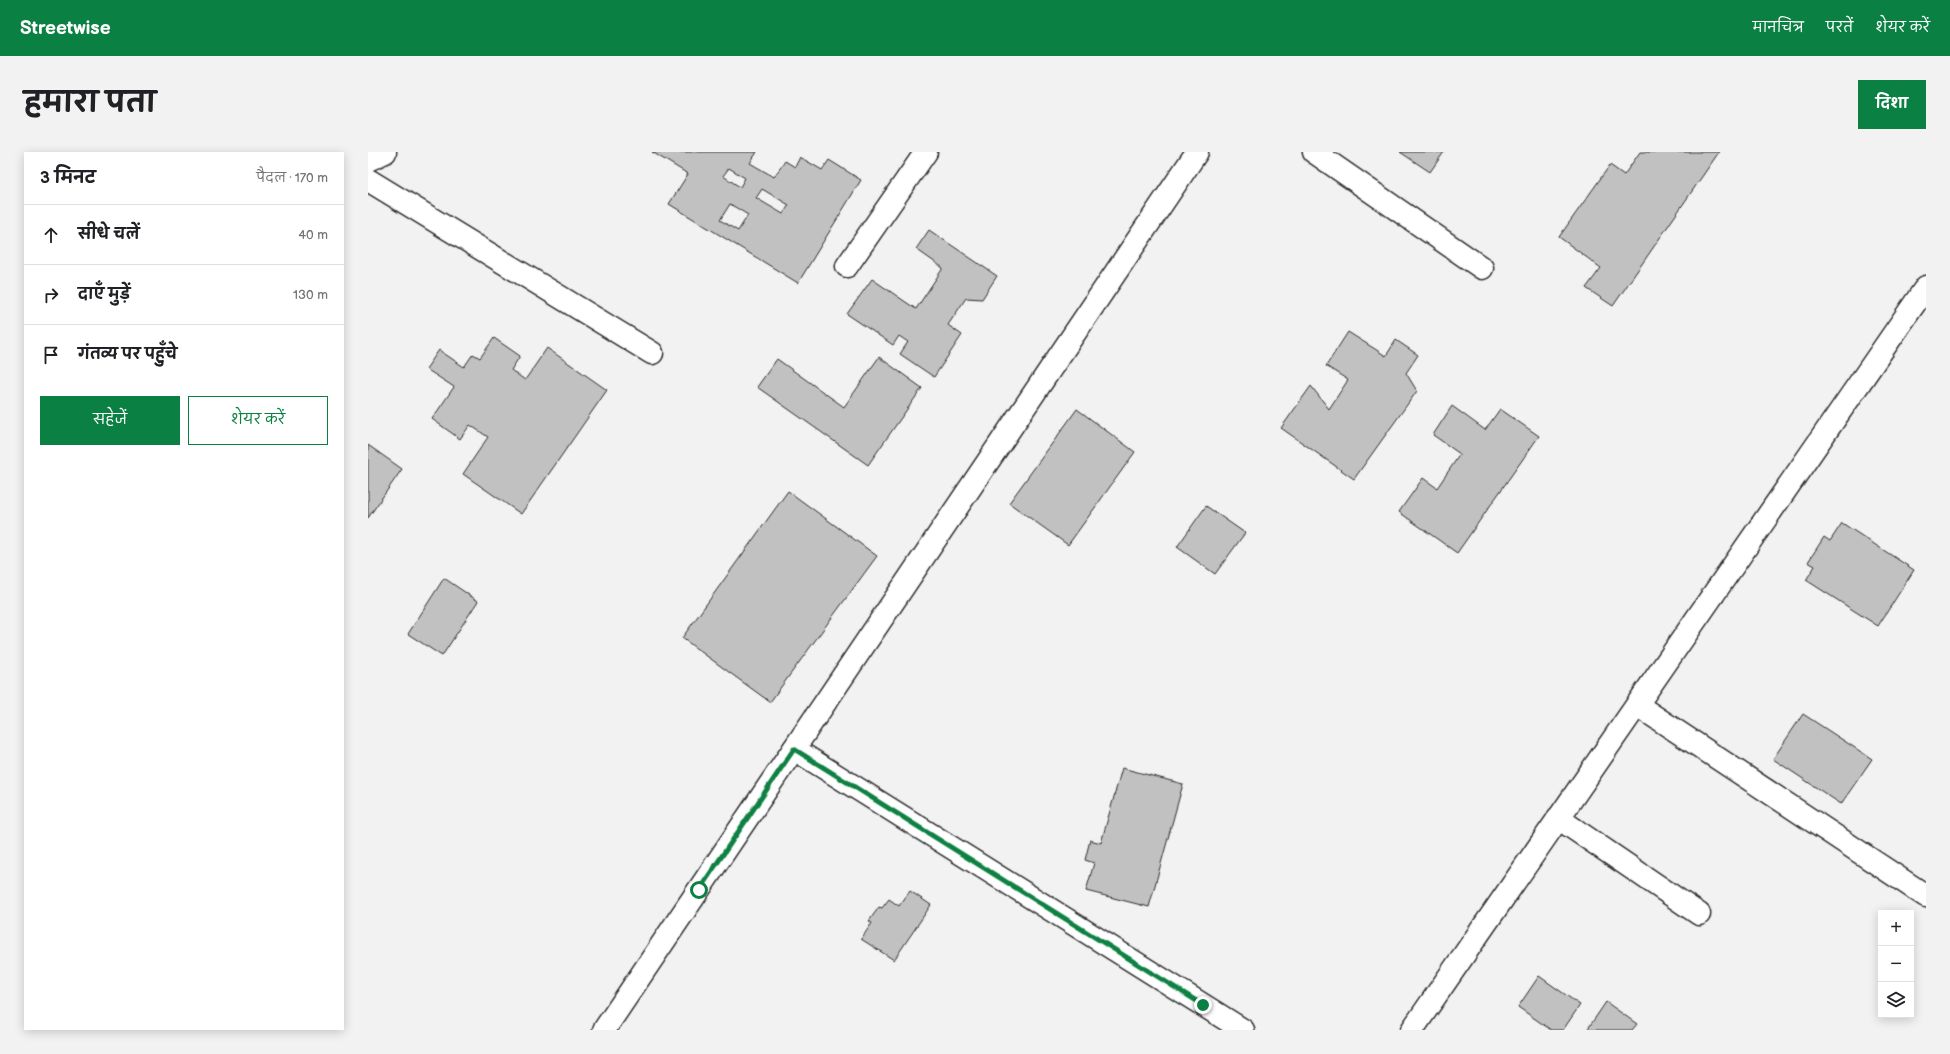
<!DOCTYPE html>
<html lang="hi">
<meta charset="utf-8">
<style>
body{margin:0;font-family:"Balsamiq Sans","Playpen Sans Deva",sans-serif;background:#f2f2f2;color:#202124}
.controls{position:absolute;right:12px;bottom:12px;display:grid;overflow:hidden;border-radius:0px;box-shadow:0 2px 10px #0003}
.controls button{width:36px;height:36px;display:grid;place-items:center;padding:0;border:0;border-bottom:1px solid #e0e0e0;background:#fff;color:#202124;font:20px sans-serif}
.stop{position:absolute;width:12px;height:12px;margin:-9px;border:3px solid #0b8043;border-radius:50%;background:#fff}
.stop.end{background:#0b8043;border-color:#fff;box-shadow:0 1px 4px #0008}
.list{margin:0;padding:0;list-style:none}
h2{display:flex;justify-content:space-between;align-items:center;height:52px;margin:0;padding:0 16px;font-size:17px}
h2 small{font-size:13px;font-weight:400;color:#757577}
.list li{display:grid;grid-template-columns:26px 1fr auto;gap:12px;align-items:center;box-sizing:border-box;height:60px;padding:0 16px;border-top:1px solid #e0e0e0}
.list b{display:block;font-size:15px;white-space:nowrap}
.list em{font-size:13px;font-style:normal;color:#757577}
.actions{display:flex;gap:8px;padding:12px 16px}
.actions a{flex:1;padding:9px 0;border:1px solid #0b8043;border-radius:0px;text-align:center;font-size:14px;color:#0b8043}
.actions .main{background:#0b8043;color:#fff}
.icon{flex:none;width:22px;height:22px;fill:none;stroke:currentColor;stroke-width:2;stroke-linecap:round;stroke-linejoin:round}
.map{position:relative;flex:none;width:1558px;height:878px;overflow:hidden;border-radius:0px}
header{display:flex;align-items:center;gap:24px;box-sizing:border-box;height:56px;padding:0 20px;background:#0b8043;color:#fff}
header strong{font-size:19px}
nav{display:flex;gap:22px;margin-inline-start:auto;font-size:14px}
.intro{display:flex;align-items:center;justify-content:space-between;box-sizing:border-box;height:96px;padding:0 24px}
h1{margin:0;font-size:28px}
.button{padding:10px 18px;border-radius:0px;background:#0b8043;color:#fff;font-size:14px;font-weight:700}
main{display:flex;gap:24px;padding:0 24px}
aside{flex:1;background:#fff;border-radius:0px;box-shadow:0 2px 10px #0003}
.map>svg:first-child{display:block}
.building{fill:#c1c1c1;stroke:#2b2b2b;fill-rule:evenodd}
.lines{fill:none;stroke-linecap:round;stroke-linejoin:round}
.minor-casing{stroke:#2b2b2b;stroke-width:25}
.minor{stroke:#fff;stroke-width:22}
.route{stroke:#0b8043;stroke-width:5}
</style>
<header>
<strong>Streetwise</strong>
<nav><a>मानचित्र</a><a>परतें</a><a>शेयर करें</a></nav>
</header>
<div class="intro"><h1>हमारा पता</h1><a class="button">दिशा</a></div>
<main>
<aside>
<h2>3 मिनट<small>पैदल · 170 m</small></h2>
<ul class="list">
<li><svg class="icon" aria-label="ahead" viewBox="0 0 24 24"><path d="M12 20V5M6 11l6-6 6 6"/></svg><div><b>सीधे चलें</b></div><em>40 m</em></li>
<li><svg class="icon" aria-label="right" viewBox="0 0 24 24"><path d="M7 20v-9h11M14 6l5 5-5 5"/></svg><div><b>दाएँ मुड़ें</b></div><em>130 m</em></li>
<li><svg class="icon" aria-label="arrive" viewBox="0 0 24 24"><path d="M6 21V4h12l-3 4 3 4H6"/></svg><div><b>गंतव्य पर पहुँचे</b></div></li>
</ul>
<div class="actions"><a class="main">सहेजें</a><a>शेयर करें</a></div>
</aside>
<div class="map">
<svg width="1558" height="878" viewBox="0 0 1558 878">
<rect width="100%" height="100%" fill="#f2f2f2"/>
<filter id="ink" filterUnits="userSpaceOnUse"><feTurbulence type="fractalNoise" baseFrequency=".025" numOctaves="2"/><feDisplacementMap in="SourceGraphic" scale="8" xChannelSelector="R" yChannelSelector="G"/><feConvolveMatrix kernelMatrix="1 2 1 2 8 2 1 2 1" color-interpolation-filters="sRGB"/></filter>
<g filter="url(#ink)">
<g class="building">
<path d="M 284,0 L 389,0 L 382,11 L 406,25 L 417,9 L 427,15 L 432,5 L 454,18 L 461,8 L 493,28 L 430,131 L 301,52 L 320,22 ZM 361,16 L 377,26 L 372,35 L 355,24 ZM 394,37 L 421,53 L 415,62 L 388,46 ZM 362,52 L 380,63 L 370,79 L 352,68 Z"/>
<polygon points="1032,0 1076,0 1062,20"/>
<polygon points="1272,0 1351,0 1245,154 1218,136 1233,116 1191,85 1242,13 1256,23"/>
<polygon points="561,78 629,124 614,147 598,146 580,173 594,183 566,225 532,202 540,190 531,184 525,193 479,162 504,127 548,157 575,116 548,97"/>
<polygon points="980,180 1018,204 1028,188 1050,203 1038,221 1049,239 986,327 913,276 943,234 961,257 980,228 958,214"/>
<polygon points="126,186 152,204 143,218 157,228 179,196 239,238 153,362 95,322 120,285 102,273 92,287 64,267 86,235 58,217 71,198 96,215 105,202 112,206"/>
<polygon points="511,205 554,236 500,313 389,235 409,207 476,255"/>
<polygon points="1084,254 1117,278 1132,257 1171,284 1089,401 1031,360 1055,326 1069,336 1092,302 1065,283"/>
<polygon points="709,257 767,300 700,393 641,351"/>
<polygon points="0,293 34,317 0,366"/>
<polygon points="420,339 509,404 402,550 314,486"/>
<polygon points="838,354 877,381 847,422 809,395"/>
<polygon points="1474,371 1546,418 1510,474 1438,428 1447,414 1440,410 1456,385 1462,389"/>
<polygon points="76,426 110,449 74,504 40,482"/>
<polygon points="1435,562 1504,607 1473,652 1405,607"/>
<polygon points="754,616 815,632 781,755 718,739 726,711 717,708 722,688 733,691"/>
<polygon points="542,739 563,753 526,808 493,787 504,771 501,769 511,755 514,756 521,747 531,754"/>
<polygon points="1171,824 1212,853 1195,878 1183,878 1150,855"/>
<polygon points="1238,850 1269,872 1264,878 1219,878"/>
</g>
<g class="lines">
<g class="minor-casing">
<g id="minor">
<polyline points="946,0 1114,116"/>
<polyline points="0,8 17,0"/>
<polyline points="0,28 284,201"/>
<polyline points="479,114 558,0"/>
<polyline points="1269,553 1558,744"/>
<polyline points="426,597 875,878"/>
<polyline points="1190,666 1331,762"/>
<polyline points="236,878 829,0"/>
<polyline points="1044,878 1558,135"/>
</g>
</g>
<use href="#minor" class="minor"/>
</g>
</g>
<g class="lines" filter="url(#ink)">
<polyline class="route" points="331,738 426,597 835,853"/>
</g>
</svg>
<div class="controls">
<button>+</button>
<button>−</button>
<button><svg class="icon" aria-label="layers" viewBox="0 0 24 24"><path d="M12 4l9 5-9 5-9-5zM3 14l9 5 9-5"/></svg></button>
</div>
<div class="stop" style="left:331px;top:738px"></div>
<div class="stop end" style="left:835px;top:853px"></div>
</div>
</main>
